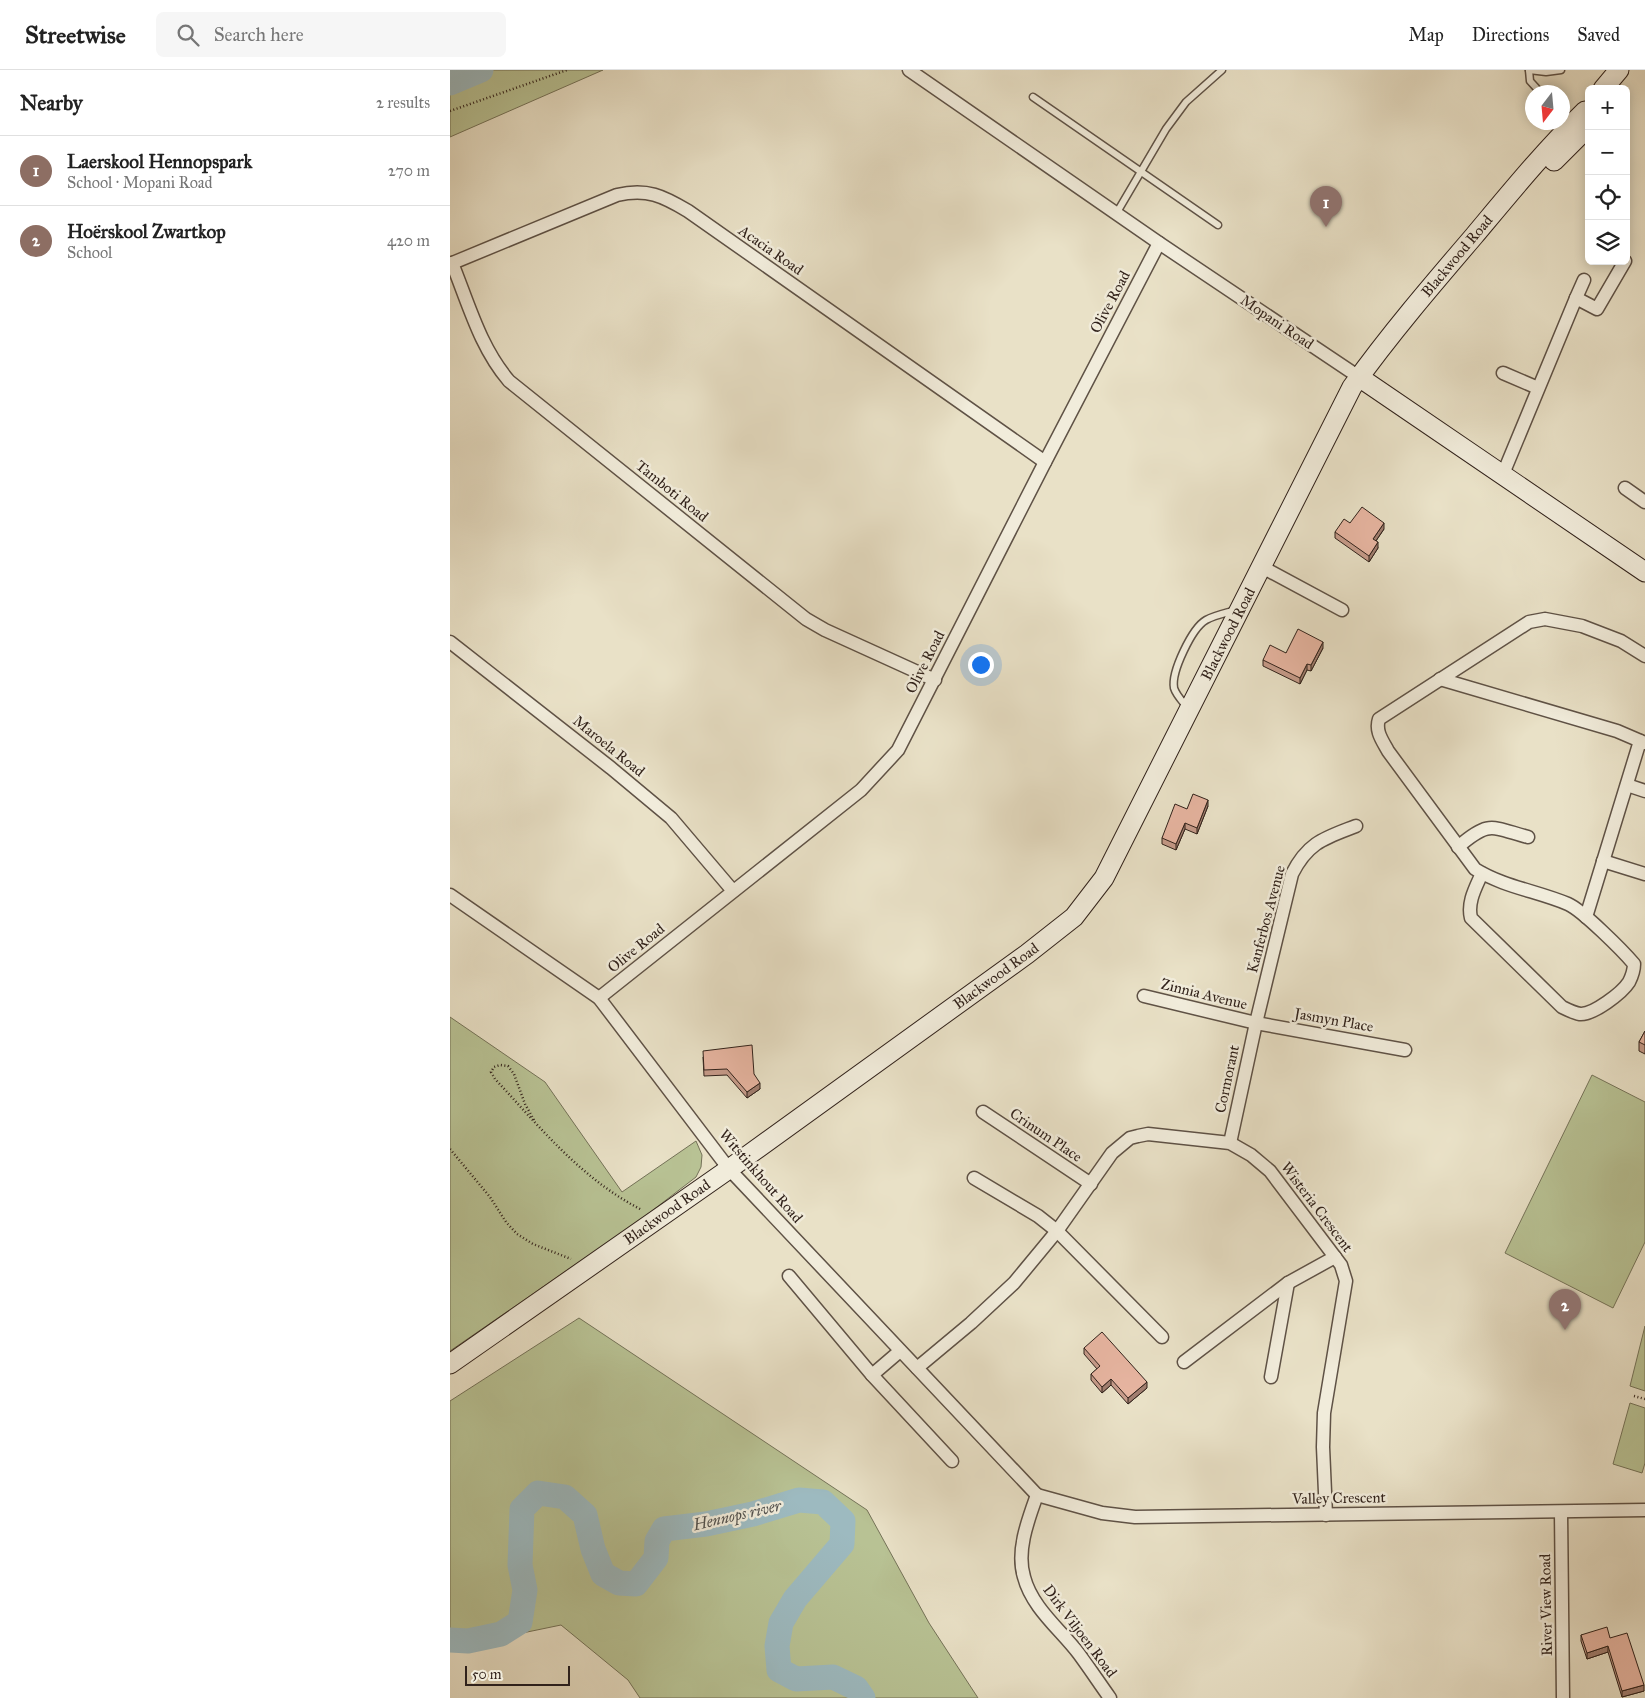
<!DOCTYPE html>
<meta charset="utf-8">
<style>
body{margin:0;font-family:"IM FELL Great Primer",serif;background:#f6f6f6;color:#222}
.controls{position:absolute;right:15px;top:15px;display:grid;overflow:hidden;border-radius:8px;box-shadow:0 2px 12px #0003}
.controls button{width:45px;height:45px;display:grid;place-items:center;padding:0;border:0;border-bottom:1px solid #e0e0e0;background:#fff;color:#222;font:25px sans-serif}
.compass{position:absolute;left:1075px;top:15px;width:45px;height:45px;border-radius:50%;background:#fff;box-shadow:0 2px 12px #0003;rotate:196deg}
.scale{position:absolute;left:15px;bottom:12px;width:105px;box-sizing:border-box;padding-left:5px;border:2px solid #31221b;border-top:0;font-size:14px;line-height:18px;white-space:nowrap;color:#31221b;-webkit-text-stroke:4px #f1ecdb;paint-order:stroke}
.you{position:absolute;left:530px;top:594px;width:18px;height:18px;margin:-12px;border:4px solid #fff;border-radius:50%;background:#1a73e8;box-shadow:0 0 0 8px #1a73e833}
.badge{display:grid;place-items:center;width:32px;height:32px;border-radius:50%;background:#ea580c;color:#fff;font-size:16px;font-weight:700}
.pin{position:absolute;translate:-50% -41px;filter:drop-shadow(0 1px 2px #0008)}
.pin::after{content:'';position:absolute;top:26px;width:18px;height:15px;background:inherit;clip-path:polygon(0 0,100% 0,50% 100%)}
.list{margin:0;padding:0;list-style:none}
h2{display:flex;justify-content:space-between;align-items:center;height:65px;margin:0;padding:0 20px;font-size:21px}
h2 small{font-size:16px;font-weight:400;color:#767676}
.list li{display:grid;grid-template-columns:32px 1fr auto;gap:15px;align-items:center;box-sizing:border-box;height:70px;padding:0 20px;border-top:1px solid #e0e0e0}
.list b{display:block;font-size:19px;white-space:nowrap}
.list p{margin:0;font-size:16px;white-space:nowrap;color:#767676}
.list em{font-size:16px;font-style:normal;color:#767676}
.icon{flex:none;width:28px;height:28px;fill:none;stroke:currentColor;stroke-width:2;stroke-linecap:round;stroke-linejoin:round}
.map{position:relative;flex:none;width:1195px;height:1628px;overflow:hidden}
header{display:flex;align-items:center;gap:30px;box-sizing:border-box;height:70px;padding:0 25px;background:#fff;border-bottom:1px solid #e0e0e0}
header strong{font-size:24px}
nav{display:flex;gap:28px;margin-inline-start:auto;font-size:18px}
.search{width:350px;height:45px;background:#f6f6f6;display:flex;align-items:center;gap:12px;box-sizing:border-box;padding:0 18px;border-radius:8px;color:#767676;font-size:19px}
main{display:flex}
aside{flex:1;background:#fff}
.map>svg:first-child{display:block}
.green{fill:#b8c294;stroke:#747258}
.lines{fill:none;stroke-linecap:round;stroke-linejoin:round}
.river{stroke:#9dbac0;stroke-width:25}
.lane-casing{stroke:#5f5246;stroke-width:9}
.street-casing{stroke:#5f5246;stroke-width:15}
.secondary-casing{stroke:#31221b;stroke-width:21}
.path{stroke:#31221b;stroke-width:2.5;stroke-dasharray:1 2.5;stroke-linecap:butt}
.lane{stroke:#f1ecdb;stroke-width:6}
.street{stroke:#f1ecdb;stroke-width:12}
.secondary{stroke:#f1ecdb;stroke-width:19}
.wall{fill:#c69b8a;stroke:#31221b}
.shaded-wall{fill:#a17e70;stroke:#31221b}
.building{fill:#e6b4a0;stroke:#31221b}
.labels{text-anchor:middle;dominant-baseline:central;stroke-width:5;stroke-linejoin:round;paint-order:stroke}
.street-label{font-size:15px;fill:#31221b;stroke:#f1ecdb}
.water-label{font-size:16px;font-style:italic;fill:#51504d;stroke:#f1ecdb}
</style>
<header>
<strong>Streetwise</strong>
<div class="search"><svg class="icon" aria-label="search" viewBox="0 0 24 24"><circle cx="10" cy="10" r="6"/><path d="M15 15l6 6"/></svg>Search here</div>
<nav><a>Map</a><a>Directions</a><a>Saved</a></nav>
</header>
<main>
<aside>
<h2>Nearby<small>2 results</small></h2>
<ul class="list">
<li><span class="badge" style="background:#8d6e63">1</span><div><b>Laerskool Hennopspark</b><p>School · Mopani Road</p></div><em>270 m</em></li>
<li><span class="badge" style="background:#8d6e63">2</span><div><b>Hoërskool Zwartkop</b><p>School</p></div><em>420 m</em></li>
</ul>
</aside>
<div class="map">
<svg width="1195" height="1628" viewBox="0 0 1195 1628">
<rect width="100%" height="100%" fill="#e9e1c7"/>
<filter id="stains"><feTurbulence type="fractalNoise" baseFrequency=".004" numOctaves="4"/><feColorMatrix values="0 0 0 0 .2 0 0 0 0 .09 0 0 0 0 .02 0 0 0 .5 -.17"/></filter>
<radialGradient id="worn" r=".72"><stop offset=".6" stop-color="#630" stop-opacity="0"/><stop offset="1" stop-color="#630" stop-opacity=".3"/></radialGradient>
<g class="green">
<polygon points="0,0 153,0 0,67"/>
<polygon points="0,947 95,1012 172,1122 246,1071 252,1085 251,1097 246,1107 190,1150 0,1281"/>
<polygon points="1142,1005 1195,1032 1195,1172 1163,1238 1055,1183"/>
<polygon points="129,1248 417,1440 479,1553 528,1628 190,1628 178,1610 111,1555 0,1578 0,1331"/>
<polygon points="1195,1256 1195,1321 1180,1316"/>
<polygon points="1180,1333 1195,1338 1195,1393 1192,1403 1163,1394"/>
</g>
<g class="lines">
<g class="river">
<polyline points="0,13 31,0"/>
<polyline points="0,1570 18,1571 51,1564 70,1552 75,1520 70,1495 72,1439 88,1423 115,1427 135,1445 143,1479 153,1504 169,1513 186,1514 206,1488 207,1471 214,1459 256,1454 303,1444 349,1430 373,1432 393,1451 392,1474 345,1529 331,1553 327,1576 329,1600 346,1609 383,1607 406,1618 413,1628"/>
</g>
<g class="lane-casing">
<g id="lane">
<polyline points="1079,0 1096,2 1111,0"/>
<polyline points="1079,0 1080,11 1090,22"/>
<polyline points="583,27 768,155"/>
<polyline points="666,144 716,59 736,32 772,0"/>
<path d="M 737,637 C 733,632 726,625 724,618 C 721,602 742,558 756,550 C 765,545 776,543 786,540"/>
</g>
</g>
<g class="street-casing">
<g id="street">
<polyline points="459,0 709,173 909,307"/>
<path d="M 2,193 C 19,235 30,277 59,311 L 356,549 L 375,560 L 485,610"/>
<path d="M 0,194 L 167,125 C 197,118 213,126 238,141 L 595,392"/>
<polyline points="1126,228 1147,239 1175,191"/>
<polyline points="1053,303 1088,318"/>
<polyline points="1053,404 1126,228 1134,210"/>
<polyline points="1175,418 1195,432"/>
<polyline points="812,497 892,540"/>
<polyline points="0,572 161,698 221,748 283,821"/>
<polyline points="990,609 1167,661 1195,673"/>
<polyline points="1177,715 1195,721"/>
<path d="M 1008,777 C 1039,750 1041,757 1078,767"/>
<polyline points="1153,791 1195,804"/>
<path d="M 1032,803 C 1026,817 1017,832 1021,848 L 1112,937 C 1118,940 1124,943 1130,944 C 1143,945 1172,923 1179,912 C 1182,906 1184,901 1184,894 C 1173,881 1132,840 1118,834 C 1087,821 1054,817 1025,799 L 938,681 C 932,670 925,661 929,649 L 1079,552 L 1095,549 L 1132,556 L 1171,571 L 1195,586"/>
<polyline points="0,825 149,928 279,1099 587,1425"/>
<polyline points="1136,847 1190,671"/>
<polyline points="694,926 806,953 955,980"/>
<polyline points="149,928 411,720 448,680 595,392 709,173"/>
<polyline points="533,1042 641,1114"/>
<path d="M 780,1073 L 806,953 L 842,804 C 858,772 875,768 906,756"/>
<polyline points="524,1108 588,1146 607,1161 712,1267"/>
<polyline points="339,1206 422,1305"/>
<polyline points="450,1281 422,1305 502,1391"/>
<polyline points="734,1292 838,1213 885,1187"/>
<polyline points="467,1298 521,1253 564,1213 607,1161 662,1083 680,1068 688,1066 698,1064 780,1073 801,1085 820,1101 891,1195 896,1211 874,1343 873,1377 876,1445"/>
<polyline points="821,1307 838,1213"/>
<polyline points="587,1425 652,1443 685,1447 1195,1440"/>
<path d="M 587,1425 C 578,1450 566,1481 574,1507 C 582,1538 611,1560 629,1584 C 640,1599 650,1614 660,1628"/>
<polyline points="1111,1442 1113,1628"/>
</g>
</g>
<g class="secondary-casing">
<g id="secondary">
<polyline points="1153,19 1169,0"/>
<polyline points="1104,91 1139,56"/>
<polyline points="909,307 1195,502"/>
<path d="M 0,1294 L 279,1099 L 577,884 L 624,847 L 654,808 L 902,317 C 940,264 982,215 1024,166 C 1060,123 1095,80 1135,41"/>
</g>
</g>
<g class="path">
<polyline points="0,41 117,0"/>
<path d="M 84,1050 L 75,1034 L 64,1004 L 58,996 L 50,995 L 44,997 L 41,1002 L 45,1009 C 90,1057 131,1109 192,1140"/>
<polyline points="0,1079 40,1127 56,1152 67,1164 83,1174 121,1189"/>
<polyline points="1184,1326 1195,1329"/>
</g>
<use href="#lane" class="lane"/>
<use href="#street" class="street"/>
<use href="#secondary" class="secondary"/>
</g>
<g class="wall">
<polygon points="900,453 934,459 926,471 928,478 919,492 885,468 885,462"/>
<polygon points="873,578 861,601 857,600 850,614 813,596 813,590 836,583"/>
<polygon points="758,736 747,764 735,759 726,780 712,774 712,768 737,739"/>
<polygon points="1195,961 1195,984 1189,981 1189,972"/>
<polygon points="253,987 304,1004 310,1019 297,1028 277,1005 254,1006"/>
<polygon points="634,1278 697,1318 678,1334 661,1315 652,1323 641,1310 641,1304 647,1299 634,1284"/>
<polygon points="1131,1565 1160,1568 1194,1621 1172,1627 1158,1582 1137,1589 1131,1571"/>
</g>
<g class="shaded-wall">
<polygon points="934,453 934,459 923,475 923,469"/>
<polygon points="928,472 928,478 919,492 919,486"/>
<polygon points="873,572 873,578 861,601 861,595"/>
<polygon points="857,594 857,600 850,614 850,608"/>
<polygon points="758,730 758,736 747,764 747,758"/>
<polygon points="735,753 735,759 726,780 726,774"/>
<polygon points="310,1013 310,1019 297,1028 297,1022"/>
<polygon points="661,1309 661,1315 652,1323 652,1317"/>
<polygon points="697,1312 697,1318 678,1334 678,1328"/>
<polygon points="1158,1576 1158,1582 1137,1589 1137,1583"/>
<polygon points="1194,1615 1194,1621 1172,1627 1172,1621"/>
</g>
<g class="building">
<polygon points="912,437 934,453 923,469 928,472 919,486 885,462 894,449 900,453"/>
<polygon points="848,559 873,572 861,595 857,594 850,608 813,590 820,575 836,583"/>
<polygon points="743,724 758,730 747,758 735,753 726,774 712,768 725,734 737,739"/>
<polygon points="1195,961 1195,975 1189,972"/>
<polygon points="302,975 304,1004 310,1013 297,1022 277,999 254,1000 253,981"/>
<polygon points="652,1262 697,1312 678,1328 661,1309 652,1317 641,1304 650,1296 634,1278"/>
<polygon points="1157,1557 1160,1568 1177,1563 1194,1615 1172,1621 1158,1576 1137,1583 1131,1565"/>
</g>
<g class="labels">
<g class="street-label">
<text transform="translate(321 180) rotate(35)">Acacia Road</text>
<text transform="translate(1007 186) rotate(-50)">Blackwood Road</text>
<text transform="translate(660 232) rotate(-62)">Olive Road</text>
<text transform="translate(827 252) rotate(34)">Mopani Road</text>
<text transform="translate(222 421) rotate(39)">Tamboti Road</text>
<text transform="translate(778 564) rotate(-63)">Blackwood Road</text>
<text transform="translate(475 592) rotate(-63)">Olive Road</text>
<text transform="translate(159 676) rotate(39)">Maroela Road</text>
<text transform="translate(816 849) rotate(-75)">Kanferbos Avenue</text>
<text transform="translate(186 878) rotate(-39)">Olive Road</text>
<text transform="translate(546 906) rotate(-36)">Blackwood Road</text>
<text transform="translate(754 924) rotate(14)">Zinnia Avenue</text>
<text transform="translate(884 950) rotate(10)">Jasmyn Place</text>
<text transform="translate(777 1009) rotate(-78)">Cormorant</text>
<text transform="translate(596 1065) rotate(34)">Crinum Place</text>
<text transform="translate(311 1106) rotate(49)">Witstinkhout Road</text>
<text transform="translate(867 1137) rotate(53)">Wisteria Crescent</text>
<text transform="translate(217 1142) rotate(-35)">Blackwood Road</text>
<text transform="translate(889 1428) rotate(-1)">Valley Crescent</text>
<text transform="translate(1096 1535) rotate(-91)">River View Road</text>
<text transform="translate(630 1561) rotate(53)">Dirk Viljoen Road</text>
</g>
<g class="water-label">
<text transform="translate(287 1445) rotate(-13)">Hennops river</text>
</g>
</g>
<rect width="100%" height="100%" filter="url(#stains)"/>
<rect width="100%" height="100%" fill="url(#worn)"/>
</svg>
<div class="controls">
<button>+</button>
<button>−</button>
<button><svg class="icon" aria-label="locate" viewBox="0 0 24 24"><circle cx="12" cy="12" r="6"/><path d="M12 2v4M12 18v4M2 12h4M18 12h4"/></svg></button>
<button><svg class="icon" aria-label="layers" viewBox="0 0 24 24"><path d="M12 4l9 5-9 5-9-5zM3 14l9 5 9-5"/></svg></button>
</div>
<svg class="compass" viewBox="-18 -18 36 36"><path d="M0-13l5 13h-10z" fill="#e53935"/><path d="M0 13l5-13h-10z" fill="#767676"/></svg>
<div class="scale">50 m</div>
<div class="you"></div>
<div class="pin badge" style="left:876px;top:157px;background:#8d6e63">1</div>
<div class="pin badge" style="left:1115px;top:1260px;background:#8d6e63">2</div>
</div>
</main>
